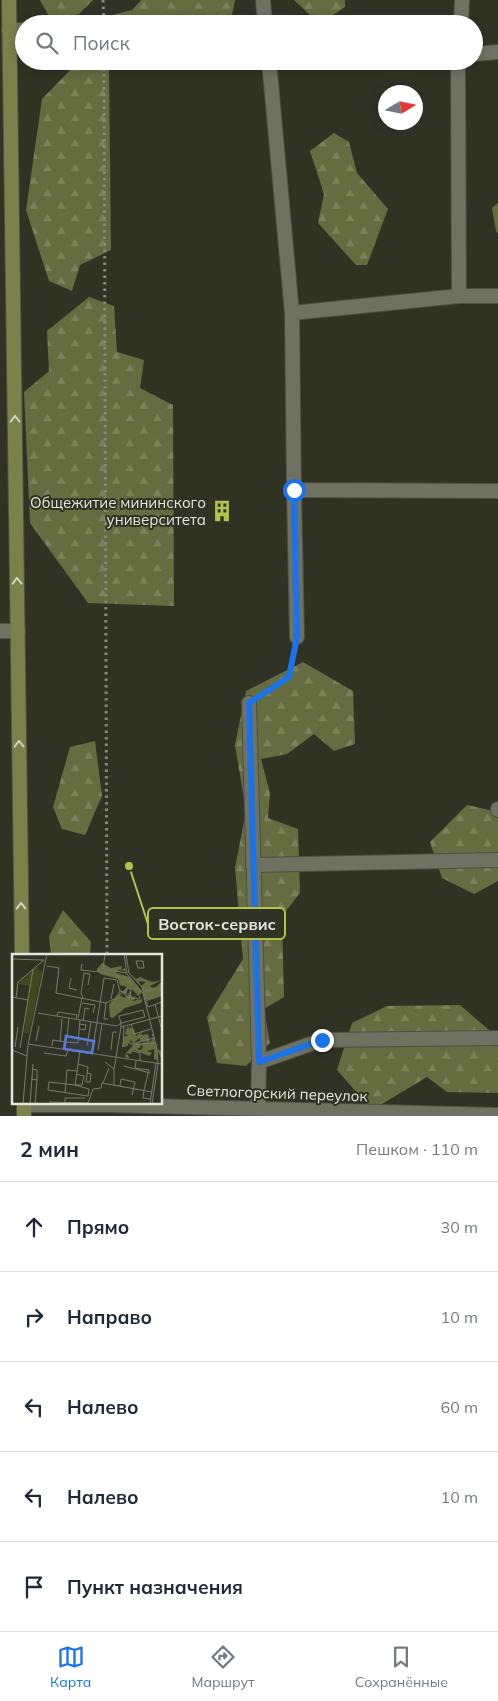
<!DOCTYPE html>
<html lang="ru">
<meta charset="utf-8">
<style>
body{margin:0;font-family:Mulish,sans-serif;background:#f2f2f3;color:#1f2937}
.compass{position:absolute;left:378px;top:85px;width:45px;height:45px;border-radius:50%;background:#fff;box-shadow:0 2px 8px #0003;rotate:80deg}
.stop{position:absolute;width:15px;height:15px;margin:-11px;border:4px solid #1a73e8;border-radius:50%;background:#fff}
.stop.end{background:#1a73e8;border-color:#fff;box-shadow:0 1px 5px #0008}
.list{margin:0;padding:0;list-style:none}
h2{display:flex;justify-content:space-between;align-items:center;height:65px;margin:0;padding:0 20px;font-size:21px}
h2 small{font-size:16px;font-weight:400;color:#747a83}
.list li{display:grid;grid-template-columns:32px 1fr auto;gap:15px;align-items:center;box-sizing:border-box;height:90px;padding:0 20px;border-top:1px solid #e0e1e3}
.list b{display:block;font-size:19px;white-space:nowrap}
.list em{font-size:16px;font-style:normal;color:#747a83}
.icon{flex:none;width:28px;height:28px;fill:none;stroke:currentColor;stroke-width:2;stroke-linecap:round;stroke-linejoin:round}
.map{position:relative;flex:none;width:498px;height:1116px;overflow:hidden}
.search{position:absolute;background:#fff;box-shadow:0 2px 8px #0003;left:15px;right:15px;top:15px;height:55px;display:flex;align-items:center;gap:12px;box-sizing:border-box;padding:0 18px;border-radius:28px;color:#747a83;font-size:19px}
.sheet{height:515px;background:#fff}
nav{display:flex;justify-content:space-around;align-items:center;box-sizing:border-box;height:70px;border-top:1px solid #e0e1e3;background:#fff;font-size:14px;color:#747a83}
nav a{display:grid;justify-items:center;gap:2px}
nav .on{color:#1a73e8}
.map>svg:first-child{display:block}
.forest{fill:url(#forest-firs)}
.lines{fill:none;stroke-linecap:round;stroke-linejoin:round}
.service-casing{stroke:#4d4f43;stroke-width:16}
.minor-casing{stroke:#4d4f43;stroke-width:16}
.secondary-casing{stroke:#4d4f43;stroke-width:16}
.path{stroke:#86897d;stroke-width:3;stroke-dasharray:2.5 4;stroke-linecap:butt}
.service{stroke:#6f7262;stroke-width:14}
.minor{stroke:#6f7262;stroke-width:14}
.secondary{stroke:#7a8149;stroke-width:14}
.oneway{stroke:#cfd2bf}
.route{stroke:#1a73e8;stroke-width:6}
.labels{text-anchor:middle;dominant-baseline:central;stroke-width:4;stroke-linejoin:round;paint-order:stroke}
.poi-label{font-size:15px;fill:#e4e6dd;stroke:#303324;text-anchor:end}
.street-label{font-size:15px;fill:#e4e6dd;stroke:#303324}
.inset-river{fill:none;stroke:#6c7447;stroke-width:2.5}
.inset-road{fill:none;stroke:#787b6e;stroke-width:1}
.view{fill:#597cda;fill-opacity:0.15;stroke:#597cda;stroke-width:2.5}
.inset-edge{fill:none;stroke:#e4e6dd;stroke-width:2.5}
.leader{fill:none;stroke:#b3c24b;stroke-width:2}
.callout-dot{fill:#b3c24b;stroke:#303324;stroke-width:2}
.callout{fill:#303324;stroke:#b3c24b;stroke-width:2}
.callout-label{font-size:16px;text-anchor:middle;font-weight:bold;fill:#e4e6dd}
</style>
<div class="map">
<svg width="498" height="1116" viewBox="0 0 498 1116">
<defs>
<pattern id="forest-firs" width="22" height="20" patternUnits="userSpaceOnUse" patternTransform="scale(1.25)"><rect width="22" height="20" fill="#656c40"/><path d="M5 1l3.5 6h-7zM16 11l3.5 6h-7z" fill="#7b815b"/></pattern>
</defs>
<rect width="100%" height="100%" fill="#303324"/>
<g class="forest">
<polygon points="40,0 93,0 79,14 51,20"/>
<polygon points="141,0 235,0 230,24 88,24 88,21 132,10"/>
<polygon points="294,0 345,0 345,7 320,24"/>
<polygon points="79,61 200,61 109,69 111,250 80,265 72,291 49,281 26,210 42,99"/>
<polygon points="334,133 349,142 357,173 388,209 367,265 356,265 318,223 324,194 310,151"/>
<polygon points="498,203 498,233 496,231 492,208"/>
<polygon points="89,297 114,306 117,352 144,360 140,388 173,405 174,606 88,603 30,523 24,392 49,371 47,331"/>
<polygon points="303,662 353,691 355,744 334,751 314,734 287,754 261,759 270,793 268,818 298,829 300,893 282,916 284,997 264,1009 270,1043 246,1066 217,1063 207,1017 243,959 235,868 246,811 235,745 246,691"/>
<polygon points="95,741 102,796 85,835 62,829 53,807 70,747"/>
<polygon points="467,805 498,812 498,881 474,894 442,878 430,842"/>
<polygon points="63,910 91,942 90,955 51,955 49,936"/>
<polygon points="460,1005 495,1035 498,1035 498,1093 447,1092 427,1077 372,1110 337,1070 352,1023 387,1006"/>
</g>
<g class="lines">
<g class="service-casing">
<g id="service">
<polyline points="294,490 297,637"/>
<polyline points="0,631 18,631"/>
</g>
</g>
<g class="minor-casing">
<g id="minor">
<polyline points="263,0 265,24"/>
<polyline points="461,24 462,0"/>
<polyline points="9,30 24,30"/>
<polyline points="474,54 498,52"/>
<polyline points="269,61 292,313 294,490 498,491"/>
<polyline points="458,61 459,296 498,296"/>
<polyline points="292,313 459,296"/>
<polyline points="249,703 259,1062 258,1108"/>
<polyline points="498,809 498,810"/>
<polyline points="253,865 498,860"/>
<polyline points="259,1062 322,1040 498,1038"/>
<polyline points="24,1105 108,1105 498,1115"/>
</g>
</g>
<g class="secondary-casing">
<g id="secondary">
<polyline points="9,0 22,955"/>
<polyline points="24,1102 24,1116"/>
</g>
</g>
<g class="path">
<polyline points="103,0 104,24"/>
<polyline points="104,61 107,955"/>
<polyline points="272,688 289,677 292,664"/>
</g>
<use href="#service" class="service"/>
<use href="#minor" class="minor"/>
<use href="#secondary" class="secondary"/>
</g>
<defs><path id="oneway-chevron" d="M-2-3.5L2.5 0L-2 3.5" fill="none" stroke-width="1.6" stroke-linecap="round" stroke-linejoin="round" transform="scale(1.25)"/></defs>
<g class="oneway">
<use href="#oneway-chevron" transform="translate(15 419) rotate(-91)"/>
<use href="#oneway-chevron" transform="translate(17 581) rotate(-91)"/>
<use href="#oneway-chevron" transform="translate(19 744) rotate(-91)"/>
<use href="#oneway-chevron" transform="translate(21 906) rotate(-91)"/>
</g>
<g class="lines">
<polyline class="route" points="294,490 297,637 289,677 249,703 259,1062 322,1040"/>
</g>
<defs>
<g id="building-bare" transform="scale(1.725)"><path d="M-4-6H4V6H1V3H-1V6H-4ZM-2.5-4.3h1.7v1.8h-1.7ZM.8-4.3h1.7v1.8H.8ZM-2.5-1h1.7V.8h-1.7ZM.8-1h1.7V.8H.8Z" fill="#b3c24b" stroke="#303324" stroke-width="2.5" paint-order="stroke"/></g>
</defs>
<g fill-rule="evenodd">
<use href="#building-bare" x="222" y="511"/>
</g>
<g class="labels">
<g class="poi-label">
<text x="206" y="502">Общежитие мининского<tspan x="206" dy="17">университета</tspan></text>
</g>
<g class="street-label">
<text transform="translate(277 1093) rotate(2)">Светлогорский переулок</text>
</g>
</g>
<g transform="translate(12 954)">
<rect width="150" height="150" fill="#303324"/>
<path d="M 26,12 L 26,16 L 30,17 L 17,80 L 12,79 L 17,32 L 7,30 L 8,27 Z" fill="#41471f"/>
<path d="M 90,9 L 99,14 L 110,12 L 109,16 L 113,14 L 114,17 L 106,16 L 104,19 L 118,23 L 130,39 L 126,42 L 121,36 L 116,35 L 113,41 L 110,39 L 108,42 L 114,44 L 118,37 L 120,43 L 124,42 L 121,47 L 131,45 L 129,49 L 113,54 L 101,64 L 98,63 L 97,50 L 115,33 L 108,31 L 106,25 L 88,20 L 85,15 ZM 118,19 L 124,25 L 128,23 L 140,28 L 150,26 L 138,32 L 142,35 L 150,27 L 150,42 L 135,47 L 129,32 L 134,28 L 127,27 L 128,31 ZM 115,73 L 122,75 L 124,82 L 131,77 L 129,81 L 136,80 L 138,89 L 141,84 L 144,92 L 147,88 L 144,94 L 150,98 L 150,106 L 145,95 L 145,106 L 142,105 L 142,95 L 135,97 L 140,99 L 137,102 L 122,96 L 119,100 L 114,99 L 118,104 L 113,103 L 114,99 L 122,90 L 128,88 L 129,93 L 125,95 L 129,96 L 131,93 L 129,89 L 137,88 L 128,87 L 128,84 L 121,89 L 118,85 L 119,91 L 116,89 L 116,92 L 110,93 L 112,83 L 116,81 L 113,80 Z" fill="#656c40"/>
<path class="inset-river" d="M 85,16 L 112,24 L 129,38M 133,37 L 150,33"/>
<path class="inset-road" d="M 93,0 L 91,15 L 115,19M 112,0 L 115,20 L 131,39 L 145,95 L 146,110 L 140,150M 114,0 L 117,19M 0,5 L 32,6M 124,7 L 131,7 L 132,14 L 126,14 ZM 70,10 L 69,16 L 87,18M 35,12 L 47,14 L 44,39 L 94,49M 117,19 L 130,33 L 136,53 L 150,48M 59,24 L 57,34 L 65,36M 114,39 L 115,34 L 119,35 L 118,44M 0,43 L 16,46M 4,44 L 6,28 L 32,6M 71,44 L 69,39 L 72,19 L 78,20 L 76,31M 99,45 L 102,30M 70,49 L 83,51 L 81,59M 94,49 L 104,44 L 108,37 L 114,39 L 114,43 L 127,45 L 128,42M 94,49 L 92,65 L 96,65M 143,50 L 149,73M 26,59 L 105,72 L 109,69 L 133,63 L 131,56 L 107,62 L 109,69 L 109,73 L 104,103M 45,62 L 46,58 L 65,61 L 64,65M 66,64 L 70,44M 71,67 L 73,54 L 77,55M 67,70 L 74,71 L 73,76 L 68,75M 119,70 L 122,80 L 139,75M 109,73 L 150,62M 55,83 L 57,64M 24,87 L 27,72M 48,88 L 50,65M 54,88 L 66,89 L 68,66M 16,90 L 150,110M 119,90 L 142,84 L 140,80M 120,91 L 143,89M 40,92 L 41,86 L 54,88 L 53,94M 75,92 L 79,68M 3,93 L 6,73M 111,93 L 112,72M 8,94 L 21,15M 0,96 L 15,102M 86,96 L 90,70M 99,96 L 101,78 L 105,78M 121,97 L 128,99 L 128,107M 32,99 L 54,102 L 56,96M 80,99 L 92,24 L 105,26 L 108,37M 124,107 L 123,114 L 137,116 L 132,136M 93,108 L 102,115 L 104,104M 66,110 L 76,113 L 74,128 L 78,128 L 79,120 L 75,119M 112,112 L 138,119M 20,115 L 25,116 L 25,126M 19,125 L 25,126 L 23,150M 91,129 L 97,114M 63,131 L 77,135 L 76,142 L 36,136 L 37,128 L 63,131 L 68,97M 63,131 L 70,131 L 72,122 L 64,120M 102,131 L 102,115M 108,132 L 109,125 L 123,128 L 120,141M 132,136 L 131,144 L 138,145M 53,139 L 55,116 L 65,117M 37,148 L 76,149 L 81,135 L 89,134 L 90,129 L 140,138M 53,149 L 53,144 L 73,144M 11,150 L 16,91 L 35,0M 18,150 L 21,110M 138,150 L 144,109"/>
<path class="view" d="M 54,82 L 82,87 L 80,99 L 52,95 Z"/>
<rect width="150" height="150" class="inset-edge"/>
</g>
<path class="leader" d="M129 866L148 924"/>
<circle class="callout-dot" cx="129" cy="866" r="5"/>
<rect class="callout" x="148" y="908" width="137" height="31" rx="5"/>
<g class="callout-label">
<text x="217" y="930">Восток-сервис</text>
</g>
</svg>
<svg class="compass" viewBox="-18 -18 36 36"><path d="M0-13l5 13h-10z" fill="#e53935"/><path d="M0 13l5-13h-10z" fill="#747a83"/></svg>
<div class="stop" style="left:294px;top:490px"></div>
<div class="stop end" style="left:322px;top:1040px"></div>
<div class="search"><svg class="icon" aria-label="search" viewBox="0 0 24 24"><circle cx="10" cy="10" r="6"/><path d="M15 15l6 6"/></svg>Поиск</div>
</div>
<section class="sheet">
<h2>2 мин<small>Пешком · 110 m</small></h2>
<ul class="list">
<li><svg class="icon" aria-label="ahead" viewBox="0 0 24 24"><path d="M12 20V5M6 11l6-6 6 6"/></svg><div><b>Прямо</b></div><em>30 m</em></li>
<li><svg class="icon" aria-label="right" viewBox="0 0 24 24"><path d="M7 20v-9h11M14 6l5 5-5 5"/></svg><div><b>Направо</b></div><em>10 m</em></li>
<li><svg class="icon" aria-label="left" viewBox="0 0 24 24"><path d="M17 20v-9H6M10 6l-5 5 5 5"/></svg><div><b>Налево</b></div><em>60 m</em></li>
<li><svg class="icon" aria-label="left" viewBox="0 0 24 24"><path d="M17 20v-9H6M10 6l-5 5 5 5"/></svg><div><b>Налево</b></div><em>10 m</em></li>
<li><svg class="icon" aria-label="arrive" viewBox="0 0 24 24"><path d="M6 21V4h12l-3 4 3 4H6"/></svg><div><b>Пункт назначения</b></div></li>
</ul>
</section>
<nav>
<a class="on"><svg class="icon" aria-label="map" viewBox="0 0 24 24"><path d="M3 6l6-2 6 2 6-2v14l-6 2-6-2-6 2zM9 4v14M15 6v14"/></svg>Карта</a>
<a><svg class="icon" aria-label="directions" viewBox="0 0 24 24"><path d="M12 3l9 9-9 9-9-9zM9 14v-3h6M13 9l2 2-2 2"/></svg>Маршрут</a>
<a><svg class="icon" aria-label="saved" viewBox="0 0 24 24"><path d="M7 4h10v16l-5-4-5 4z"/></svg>Сохранённые</a>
</nav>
